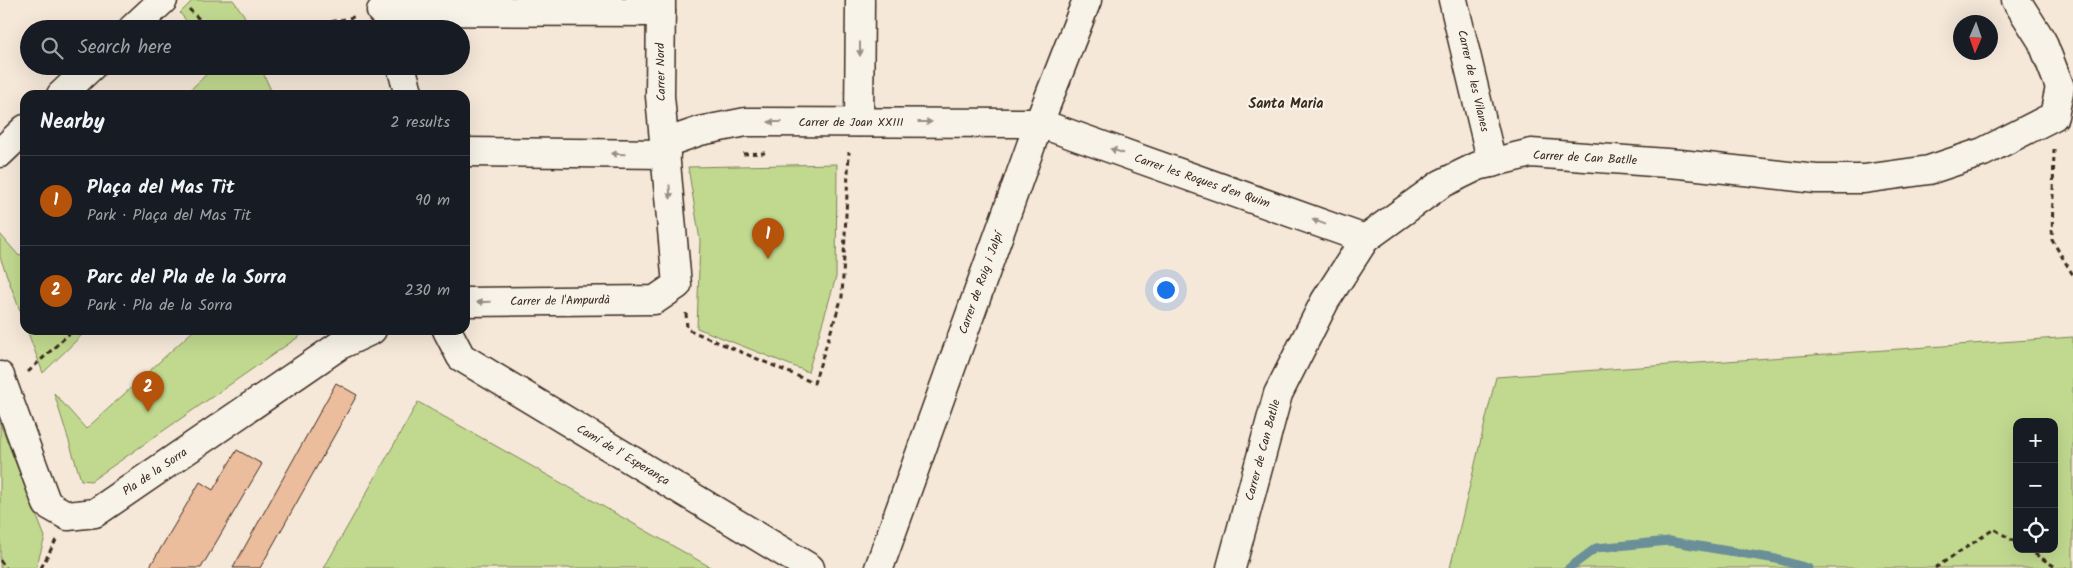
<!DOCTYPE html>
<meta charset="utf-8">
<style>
body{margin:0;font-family:Kalam,sans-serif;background:#20242c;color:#f1f3f6}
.controls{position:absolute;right:15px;bottom:15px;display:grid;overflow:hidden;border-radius:10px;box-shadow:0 5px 20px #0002}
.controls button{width:45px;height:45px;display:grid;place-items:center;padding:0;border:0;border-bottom:1px solid #363941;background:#171b24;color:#f1f3f6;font:25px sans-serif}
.compass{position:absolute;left:1953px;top:15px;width:45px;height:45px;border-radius:50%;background:#171b24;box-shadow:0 5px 20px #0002;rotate:182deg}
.you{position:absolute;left:1165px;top:289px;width:18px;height:18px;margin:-12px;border:4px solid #fff;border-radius:50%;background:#1a73e8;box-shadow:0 0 0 8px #1a73e833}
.badge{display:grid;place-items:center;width:32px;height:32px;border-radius:50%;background:#b45309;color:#fff;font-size:16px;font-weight:700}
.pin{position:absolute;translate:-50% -41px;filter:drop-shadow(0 1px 2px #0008)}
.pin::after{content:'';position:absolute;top:26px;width:18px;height:15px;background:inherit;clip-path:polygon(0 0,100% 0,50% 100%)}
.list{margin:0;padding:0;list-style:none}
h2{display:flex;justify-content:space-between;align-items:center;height:65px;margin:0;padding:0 20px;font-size:21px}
h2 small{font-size:16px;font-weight:400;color:#9ea1a6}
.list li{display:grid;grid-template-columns:32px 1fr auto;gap:15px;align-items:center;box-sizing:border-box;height:90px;padding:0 20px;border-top:1px solid #363941}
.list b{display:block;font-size:19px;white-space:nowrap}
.list p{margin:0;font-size:16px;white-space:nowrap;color:#9ea1a6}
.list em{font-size:16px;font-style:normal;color:#9ea1a6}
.icon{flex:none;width:28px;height:28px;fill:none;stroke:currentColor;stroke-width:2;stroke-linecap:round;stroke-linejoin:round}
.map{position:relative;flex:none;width:2073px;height:568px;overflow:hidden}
.search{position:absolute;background:#171b24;box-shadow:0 5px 20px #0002;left:20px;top:20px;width:450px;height:55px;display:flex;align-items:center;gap:12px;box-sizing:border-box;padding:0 18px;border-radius:28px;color:#9ea1a6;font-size:19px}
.panel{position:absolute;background:#171b24;box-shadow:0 5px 20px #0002;left:20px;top:90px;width:450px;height:245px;border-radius:15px}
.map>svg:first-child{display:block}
.green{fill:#c1d98f;stroke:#7e8256;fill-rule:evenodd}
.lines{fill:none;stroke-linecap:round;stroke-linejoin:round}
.stream{stroke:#6a8f98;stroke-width:9}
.building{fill:#ecbd9c;stroke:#3b2a1e}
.minor-casing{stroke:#3b2a1e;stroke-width:31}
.path{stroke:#3b2a1e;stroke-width:3;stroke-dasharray:5 4;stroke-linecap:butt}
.minor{stroke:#f7f3e8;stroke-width:28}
.oneway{fill:#998e83}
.labels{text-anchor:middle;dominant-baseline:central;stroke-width:4.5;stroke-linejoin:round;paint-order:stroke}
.street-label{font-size:12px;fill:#3b2a1e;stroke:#f7f3e8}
.neighbourhood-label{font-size:14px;font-weight:bold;fill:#3b2a1e;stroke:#f7f3e8}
</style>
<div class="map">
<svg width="2073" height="568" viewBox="0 0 2073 568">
<rect width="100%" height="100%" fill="#f5e8d9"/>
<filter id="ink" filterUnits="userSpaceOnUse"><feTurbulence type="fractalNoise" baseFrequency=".02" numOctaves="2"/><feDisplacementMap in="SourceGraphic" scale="10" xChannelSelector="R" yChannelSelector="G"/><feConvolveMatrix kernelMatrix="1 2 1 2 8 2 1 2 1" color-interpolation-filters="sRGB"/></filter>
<g filter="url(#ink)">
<g class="green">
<polygon points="193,0 233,0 244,15 248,29 193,29 180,13"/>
<polygon points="215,66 260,66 273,95 185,95"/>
<polygon points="837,164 836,277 808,372 697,328 700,240 688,167"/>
<polygon points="0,234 19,256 25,251 25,324 0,257"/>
<polygon points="27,330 87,330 43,373"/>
<polygon points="194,330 307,331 91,481 81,480 54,393 86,429"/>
<path d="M 2073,337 L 2073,568 L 1450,568 L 1496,377 ZM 2017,422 L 2054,422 L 2054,549 L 2017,549 Z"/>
<polygon points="418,402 712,568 324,568"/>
<polygon points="0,423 45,537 36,568 0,568"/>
</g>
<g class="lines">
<polyline class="stream" points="1569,568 1596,548 1669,541 1776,559 1808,568"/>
</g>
<g class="building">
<polygon points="336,383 357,395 260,568 233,568"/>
<polygon points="237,450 262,464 201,568 149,568 200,482 213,490"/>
</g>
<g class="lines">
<g class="minor-casing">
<g id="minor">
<polyline points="1453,0 1492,163"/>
<polyline points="381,11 661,12"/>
<polyline points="132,29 163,0"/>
<polyline points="401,66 409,95"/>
<polyline points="61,95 92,66"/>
<polyline points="859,122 860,0"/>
<polyline points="665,143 700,131 746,122 1039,123 1365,239"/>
<polyline points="465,152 666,154"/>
<polyline points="0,153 25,129"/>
<polyline points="465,302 655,300 677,285 660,96 661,0"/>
<polyline points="447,330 461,357 810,568"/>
<polyline points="0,376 47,504 68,516 95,513 340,345 372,330"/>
<polyline points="879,568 1039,123 1087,0"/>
<polyline points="1231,568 1278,394 1325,301 1365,239 1441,184 1478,166 1531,153 1680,164 1816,179 1864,179 1929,170 1983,152 2054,116 2060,87 2042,41 2016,0"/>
</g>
</g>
<g class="path">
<polyline points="189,9 209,29"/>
<polyline points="296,29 354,17"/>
<polyline points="2054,149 2052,240 2073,275"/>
<polyline points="743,154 765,153"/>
<polyline points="686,313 687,329 814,383 842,297 849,152"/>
<polyline points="28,372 73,330"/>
<polyline points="2027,549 2057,568"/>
<polyline points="0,560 6,568"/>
<polyline points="41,568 56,540"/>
<polyline points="1935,568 1994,529 2017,543"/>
</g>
<use href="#minor" class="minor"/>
</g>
<defs><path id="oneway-solid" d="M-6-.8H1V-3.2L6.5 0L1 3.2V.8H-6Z" transform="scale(1.25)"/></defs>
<g class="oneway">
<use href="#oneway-solid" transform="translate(860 49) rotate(90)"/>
<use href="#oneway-solid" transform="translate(775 122) rotate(-180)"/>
<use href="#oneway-solid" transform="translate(925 122)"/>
<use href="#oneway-solid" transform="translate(1117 151) rotate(-161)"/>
<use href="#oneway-solid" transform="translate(618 154) rotate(-179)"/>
<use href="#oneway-solid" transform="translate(670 192) rotate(85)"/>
<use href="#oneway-solid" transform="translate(1319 222) rotate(-160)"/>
<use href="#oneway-solid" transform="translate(484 302) rotate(179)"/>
</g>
</g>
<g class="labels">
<g class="street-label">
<text transform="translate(661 72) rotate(-91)">Carrer Nord</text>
<text transform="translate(1473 81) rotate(77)">Carrer de les Vilanes</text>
<text x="851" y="122">Carrer de Joan XXIII</text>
<text transform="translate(1585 158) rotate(3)">Carrer de Can Batlle</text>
<text transform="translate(1202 181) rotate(19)">Carrer les Roques d'en Quim</text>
<text transform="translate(981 283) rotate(-70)">Carrer de Roig i Jalpí</text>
<text transform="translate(560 301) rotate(-1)">Carrer de l'Ampurdà</text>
<text transform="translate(1263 450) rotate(-75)">Carrer de Can Batlle</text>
<text transform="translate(623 455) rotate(31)">Camí de l' Esperança</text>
<text transform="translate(155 472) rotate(-34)">Pla de la Sorra</text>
</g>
<g class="neighbourhood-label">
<text x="1286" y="104">Santa Maria</text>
</g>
</g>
</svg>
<div class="controls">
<button>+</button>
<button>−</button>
<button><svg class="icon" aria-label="locate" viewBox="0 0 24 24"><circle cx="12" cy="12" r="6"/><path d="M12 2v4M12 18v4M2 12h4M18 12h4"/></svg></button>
</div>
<svg class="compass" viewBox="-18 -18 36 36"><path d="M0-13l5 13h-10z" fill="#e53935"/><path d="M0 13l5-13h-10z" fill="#9ea1a6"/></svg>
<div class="you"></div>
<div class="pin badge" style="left:768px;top:259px">1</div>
<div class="pin badge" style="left:148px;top:412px">2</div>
<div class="search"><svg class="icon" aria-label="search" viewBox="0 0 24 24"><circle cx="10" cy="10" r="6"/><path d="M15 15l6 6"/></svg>Search here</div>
<section class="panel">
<h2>Nearby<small>2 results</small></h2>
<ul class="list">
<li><span class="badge">1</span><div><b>Plaça del Mas Tit</b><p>Park · Plaça del Mas Tit</p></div><em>90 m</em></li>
<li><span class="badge">2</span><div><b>Parc del Pla de la Sorra</b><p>Park · Pla de la Sorra</p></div><em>230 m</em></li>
</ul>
</section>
</div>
